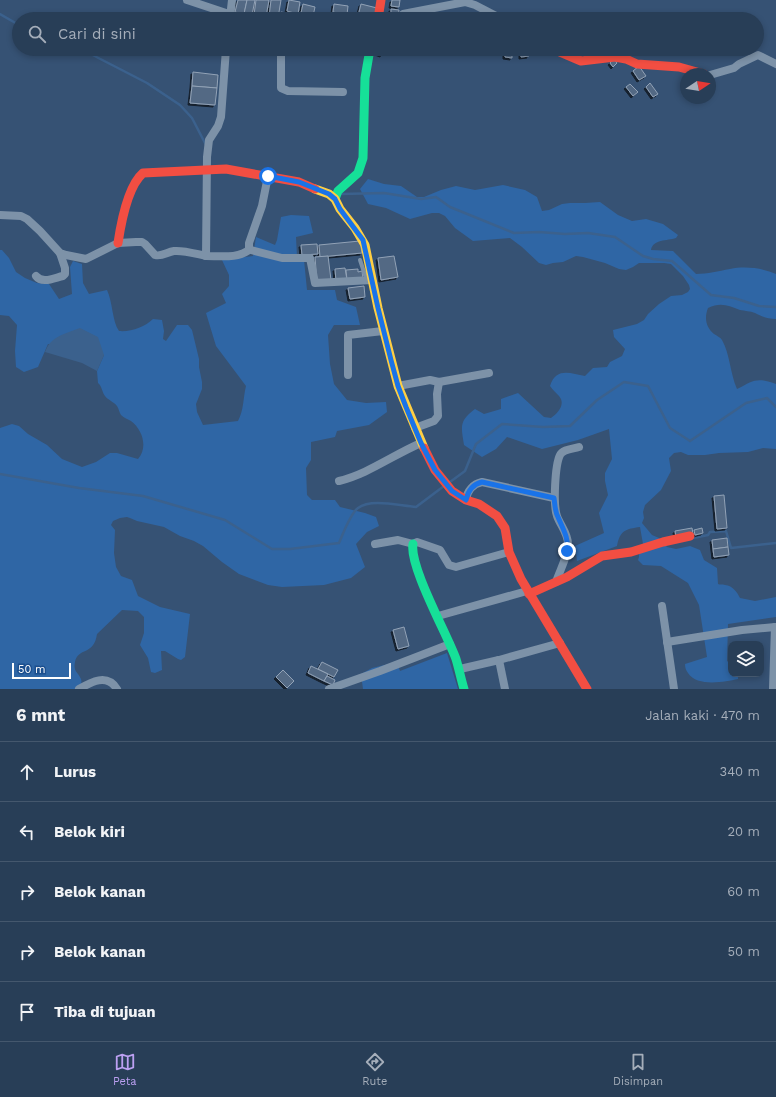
<!DOCTYPE html>
<html lang="id">
<meta charset="utf-8">
<style>
body{margin:0;font-family:"Work Sans",sans-serif;background:#30455d;color:#f1f3f6}
.controls{position:absolute;right:12px;bottom:12px;display:grid;overflow:hidden;border-radius:8px;box-shadow:0 2px 6px #0003}
.controls button{width:36px;height:36px;display:grid;place-items:center;padding:0;border:0;border-bottom:1px solid #44576d;background:#283e57;color:#f1f3f6;font:20px sans-serif}
.compass{position:absolute;left:680px;top:68px;width:36px;height:36px;border-radius:50%;background:#283e57;box-shadow:0 2px 6px #0003;rotate:78deg}
.scale{position:absolute;left:12px;bottom:10px;width:59px;box-sizing:border-box;padding-left:4px;border:2px solid #fff;border-top:0;font-size:11px;line-height:14px;white-space:nowrap;color:#fff;-webkit-text-stroke:3px #1b4f8f;paint-order:stroke}
.stop{position:absolute;width:12px;height:12px;margin:-9px;border:3px solid #1a73e8;border-radius:50%;background:#fff}
.stop.end{background:#1a73e8;border-color:#fff;box-shadow:0 1px 4px #0008}
.list{margin:0;padding:0;list-style:none}
h2{display:flex;justify-content:space-between;align-items:center;height:52px;margin:0;padding:0 16px;font-size:17px}
h2 small{font-size:13px;font-weight:400;color:#a5aeba}
.list li{display:grid;grid-template-columns:26px 1fr auto;gap:12px;align-items:center;box-sizing:border-box;height:60px;padding:0 16px;border-top:1px solid #44576d}
.list b{display:block;font-size:15px;white-space:nowrap}
.list em{font-size:13px;font-style:normal;color:#a5aeba}
.icon{flex:none;width:22px;height:22px;fill:none;stroke:currentColor;stroke-width:2;stroke-linecap:round;stroke-linejoin:round}
.map{position:relative;flex:none;width:776px;height:689px;overflow:hidden}
.search{position:absolute;background:#283e57;box-shadow:0 2px 6px #0003;left:12px;right:12px;top:12px;height:44px;display:flex;align-items:center;gap:10px;box-sizing:border-box;padding:0 14px;border-radius:22px;color:#a5aeba;font-size:15px}
.sheet{height:352px;background:#283e57}
nav{display:flex;justify-content:space-around;align-items:center;box-sizing:border-box;height:56px;border-top:1px solid #44576d;background:#283e57;font-size:11px;color:#a5aeba}
nav a{display:grid;justify-items:center;gap:2px}
nav .on{color:#bca0f2}
.map>svg:first-child{display:block}
.green{fill:#2f66a5}
.water{fill:#3b618d}
.lines{fill:none;stroke-linecap:round;stroke-linejoin:round}
.stream{stroke:#3b618d;stroke-width:2.5}
.building{fill:#526984;stroke:#92a2b6;filter:url(#shadow)}
.lane{stroke:#7d92a8;stroke-width:4}
.street{stroke:#7d92a8;stroke-width:8}
.fast{stroke:#16e098;stroke-width:9}
.slow{stroke:#ffcf43;stroke-width:9}
.jam{stroke:#f24e42;stroke-width:9}
.route{stroke:#1a73e8;stroke-width:5}
</style>
<div class="map">
<svg width="776" height="689" viewBox="0 0 776 689">
<defs>
<filter id="shadow"><feDropShadow dx="-2" dy="2" stdDeviation="0" flood-color="#0009"/></filter>
</defs>
<rect width="100%" height="100%" fill="#365274"/>
<g class="green">
<path d="M 368,179 L 384,184 L 401,186 L 417,197 L 424,197 L 441,190 L 456,186 L 475,190 L 503,185 L 525,190 L 537,197 L 542,211 L 549,210 L 562,204 L 570,203 L 585,203 L 600,202 L 618,215 L 632,221 L 646,219 L 663,224 L 678,235 L 676,238 C 667,241 653,239 651,250 L 673,251 L 696,274 C 708,274 718,271 730,269 C 745,266 763,268 776,274 L 776,319 C 768,319 763,317 755,313 C 750,311 745,311 740,310 C 728,305 720,302 708,308 C 704,318 706,327 714,334 C 717,336 720,337 722,340 C 730,354 730,373 737,389 C 754,380 757,377 776,384 L 776,449 L 763,448 L 748,452 L 719,453 L 705,455 L 688,455 L 681,452 L 674,453 L 669,458 L 671,471 L 661,490 L 645,505 L 643,512 L 644,518 L 642,523 L 652,535 L 659,538 L 667,547 L 676,549 L 690,546 L 700,550 L 704,560 L 717,568 L 718,584 C 720,585 722,584 725,585 C 733,586 737,592 740,598 L 755,601 L 776,597 L 776,617 L 728,624 L 727,661 L 731,664 L 731,674 L 738,674 L 738,679 C 724,682 697,687 688,673 C 686,670 685,668 685,664 L 707,657 L 699,605 L 688,583 L 661,566 L 643,565 L 638,560 L 639,557 L 639,546 L 643,544 L 640,527 C 626,529 620,530 617,546 L 577,561 L 575,546 L 604,533 L 599,513 L 608,495 L 605,481 L 605,473 L 612,459 L 609,429 L 578,440 L 542,449 L 507,437 L 496,449 L 482,457 L 464,445 C 461,426 459,421 475,409 L 484,414 L 501,409 L 501,399 L 518,393 L 544,417 L 551,418 C 558,413 566,404 559,396 C 555,392 553,390 550,386 C 556,367 570,373 585,376 L 593,368 L 607,367 L 610,362 L 622,356 L 625,349 L 614,337 L 613,330 L 637,324 L 644,320 L 648,314 L 659,304 L 671,296 L 682,295 L 688,292 L 690,289 L 689,285 L 683,276 L 671,264 L 664,263 L 639,263 L 633,267 L 626,270 L 619,269 L 605,263 L 583,257 L 576,256 L 563,262 L 553,263 L 546,265 L 539,263 L 522,247 L 510,238 L 473,241 L 455,228 L 445,216 L 439,213 L 432,213 L 410,219 L 386,208 L 368,204 L 360,189 Z"/>
<path d="M 291,215 L 309,216 L 313,233 L 296,237 L 297,257 L 304,260 L 307,290 L 335,290 L 337,300 L 356,307 L 360,325 L 334,325 L 328,335 L 330,364 L 334,384 L 347,400 L 366,403 L 386,402 L 387,412 L 369,425 L 337,431 L 335,437 L 311,442 L 311,460 L 306,468 L 307,495 L 312,500 L 335,500 L 340,507 L 365,513 L 376,517 L 379,526 L 367,532 L 356,544 L 365,567 L 351,578 L 324,585 L 282,587 L 268,585 L 239,574 L 222,562 L 203,546 L 194,541 L 180,536 L 164,527 L 137,521 L 130,518 L 127,517 L 120,518 L 113,521 L 111,525 L 115,530 L 114,553 L 116,567 L 121,576 L 132,580 L 138,596 L 160,607 L 190,614 L 185,657 L 181,660 L 178,659 L 165,651 L 161,651 L 162,670 L 155,673 L 151,672 L 148,658 L 140,645 L 144,633 L 144,617 L 138,611 L 122,610 L 97,634 C 94,656 78,647 75,662 C 73,672 78,672 81,679 C 82,682 81,686 81,689 L 0,689 L 0,428 L 12,424 L 19,426 L 28,434 L 47,445 L 62,459 L 82,467 L 96,462 L 110,453 L 117,453 L 138,459 C 148,448 143,430 131,421 C 128,419 124,418 121,415 C 119,412 119,409 117,406 C 114,402 108,400 105,396 C 102,392 102,386 98,383 L 97,371 L 104,355 L 48,344 L 38,367 L 24,372 L 16,367 L 15,351 L 17,325 L 9,316 L 0,315 L 0,250 L 2,250 L 9,258 L 16,272 L 25,278 L 37,283 L 49,284 L 59,299 L 72,294 L 70,267 L 73,261 L 82,264 L 83,283 L 89,294 L 107,290 C 113,303 112,321 119,331 C 131,332 145,327 153,319 L 162,320 L 164,331 L 163,339 L 166,341 L 177,325 L 188,325 L 192,330 L 199,359 L 199,367 L 202,382 L 202,389 L 196,404 L 197,412 L 203,425 L 238,421 C 244,410 243,398 246,386 L 216,346 L 206,313 L 226,303 L 222,294 L 229,286 L 229,275 L 222,260 L 253,256 L 256,237 L 275,245 L 277,240 L 281,217 Z"/>
<polygon points="447,653 458,689 363,689 361,674 372,668 397,662 400,671"/>
</g>
<path class="water" d="M 80,328 L 98,337 L 104,355 L 97,371 L 82,363 L 45,352 C 51,336 65,334 80,328 Z"/>
<g class="lines">
<g class="stream">
<polyline points="0,14 19,25"/>
<polyline points="81,49 147,83 180,105 192,118 206,145"/>
<polyline points="341,194 384,193 421,199 436,197 450,207 514,233 539,232 565,234 588,233 615,237 643,256 653,259 672,261 711,295 734,298 759,306 776,307"/>
<path d="M 0,474 L 79,488 L 143,496 L 225,520 L 272,549 L 290,549 L 339,543 C 343,534 350,514 358,508 C 371,498 400,506 416,507 L 444,486"/>
<polyline points="450,482 465,471 476,444 502,424 543,427 570,426 597,400 624,382 648,386 670,428 690,441 746,403 767,398 776,407"/>
<polyline points="693,538 708,535 710,532 726,531 731,548 776,543"/>
</g>
</g>
<g class="building">
<polygon points="238,0 247,0 244,14 235,12"/>
<polygon points="247,0 255,0 252,15 244,14"/>
<polygon points="256,0 269,0 266,17 254,15"/>
<polygon points="271,0 281,0 278,18 269,17"/>
<polygon points="289,0 300,2 298,14 287,11"/>
<polygon points="392,0 400,0 399,7 391,6"/>
<polygon points="303,4 315,7 313,16 301,13"/>
<polygon points="334,4 348,6 347,15 333,12"/>
<polygon points="361,4 377,8 374,19 358,16"/>
<polygon points="391,9 399,10 398,18 391,17"/>
<polygon points="281,12 292,14 291,19 280,19"/>
<polygon points="292,14 301,16 300,19 291,19"/>
<polygon points="315,14 325,16 324,19 314,19"/>
<polygon points="327,14 337,16 336,19 326,19"/>
<polygon points="375,49 384,49 382,55 374,52"/>
<polygon points="567,49 578,49 577,53 567,50"/>
<polygon points="528,52 529,56 521,57 521,53"/>
<polygon points="505,53 512,54 512,58 505,57"/>
<polygon points="614,59 617,63 613,67 610,63"/>
<polygon points="639,66 646,76 639,80 633,71"/>
<polygon points="193,72 218,75 217,88 192,86"/>
<polygon points="650,83 658,94 653,97 646,87"/>
<polygon points="630,84 638,92 633,96 626,87"/>
<polygon points="192,86 217,88 215,105 190,103"/>
<polygon points="360,241 362,253 320,257 319,245"/>
<polygon points="317,244 318,254 302,255 301,245"/>
<polygon points="328,256 331,280 317,282 315,257"/>
<polygon points="394,256 398,277 381,280 378,258"/>
<polygon points="345,268 347,280 336,281 335,269"/>
<polygon points="358,269 358,272 362,271 363,279 347,280 346,270"/>
<polygon points="364,286 365,297 350,299 348,288"/>
<polygon points="724,495 727,528 717,529 714,496"/>
<polygon points="692,528 693,534 676,537 675,531"/>
<polygon points="702,528 703,533 695,535 694,530"/>
<polygon points="727,538 728,547 713,549 712,540"/>
<polygon points="728,547 729,555 714,557 713,549"/>
<polygon points="404,627 409,646 398,649 393,630"/>
<polygon points="322,662 338,670 334,677 318,669"/>
<polygon points="311,666 328,674 324,681 308,673"/>
<polygon points="283,670 294,681 287,688 276,677"/>
<polygon points="327,676 335,680 333,685 324,681"/>
</g>
<g class="lines">
<polyline class="lane" points="360,260 365,275 370,275"/>
<g class="street">
<polyline points="187,0 244,19"/>
<polyline points="230,18 232,0"/>
<polyline points="400,19 403,14 465,2 475,5 502,19"/>
<path d="M 226,49 L 221,117 L 218,126 L 209,140 L 207,157 L 206,256 C 220,256 239,259 250,249"/>
<polyline points="281,49 281,88 288,91 343,92"/>
<polyline points="354,49 369,53"/>
<polyline points="710,75 734,68 739,64 758,55 776,64"/>
<polyline points="268,176 262,206 249,243 249,248 251,250 282,258 310,258 315,283 372,280"/>
<path d="M 0,215 L 21,216 L 27,219 L 40,231 L 60,253 L 66,255 L 86,259 L 118,243 L 136,242 L 142,242 L 145,244 L 155,255 C 162,257 167,252 174,251 C 184,250 196,254 206,256"/>
<path d="M 36,276 C 42,284 54,278 63,276 L 65,274 L 65,268 L 60,253"/>
<polyline points="348,375 348,335 383,331"/>
<polyline points="398,386 430,380 439,382 489,373"/>
<polyline points="415,428 434,421 438,416 437,394 439,382"/>
<path d="M 339,481 C 368,474 393,455 421,443"/>
<path d="M 466,500 C 467,491 473,484 482,482 L 554,498"/>
<polyline points="375,544 398,540 413,544 417,542 440,550 449,565 456,567 509,552"/>
<path d="M 556,582 C 560,570 568,556 568,544 C 568,533 560,525 557,516 C 553,505 555,465 560,455 C 563,449 573,449 579,447"/>
<polyline points="662,606 674,689"/>
<polyline points="438,616 527,591"/>
<polyline points="667,642 742,630 775,627"/>
<polyline points="499,660 505,689"/>
<polyline points="460,669 499,660 560,643"/>
<path d="M 79,689 C 91,682 107,673 117,689"/>
<polyline points="329,689 380,671 450,644"/>
<polyline points="773,689 775,627 776,627"/>
</g>
<g class="fast">
<polyline points="335,199 338,191 358,173 363,158 365,78 370,49"/>
<path d="M 413,544 C 409,566 447,634 456,659 C 459,669 461,679 464,689"/>
</g>
<polyline class="slow" points="315,189 329,194 335,199 340,209 355,228 365,245 378,308 398,386 424,448"/>
<g class="jam">
<polyline points="378,19 381,0"/>
<polyline points="553,49 581,61 615,57 626,59 637,64 679,67 704,74"/>
<path d="M 118,243 C 121,223 128,186 143,173 L 226,169 L 299,182 L 315,189"/>
<polyline points="424,448 435,470 452,491 466,500 479,504 497,516 505,528 509,552 521,579 587,689"/>
<polyline points="529,594 567,577 602,556 631,552 663,542 690,536"/>
</g>
</g>
<g class="lines">
<path class="route" d="M 268,176 L 299,182 L 329,194 L 335,199 L 340,209 L 363,240 L 378,308 L 391,360 L 398,386 L 406,407 L 421,443 L 435,470 L 452,491 L 466,500 C 468,491 473,484 482,482 L 554,498 C 555,505 555,512 558,517 C 563,529 569,538 567,551"/>
</g>
</svg>
<div class="controls">
<button><svg class="icon" aria-label="layers" viewBox="0 0 24 24"><path d="M12 4l9 5-9 5-9-5zM3 14l9 5 9-5"/></svg></button>
</div>
<svg class="compass" viewBox="-18 -18 36 36"><path d="M0-13l5 13h-10z" fill="#e53935"/><path d="M0 13l5-13h-10z" fill="#a5aeba"/></svg>
<div class="scale">50 m</div>
<div class="stop" style="left:268px;top:176px"></div>
<div class="stop end" style="left:567px;top:551px"></div>
<div class="search"><svg class="icon" aria-label="search" viewBox="0 0 24 24"><circle cx="10" cy="10" r="6"/><path d="M15 15l6 6"/></svg>Cari di sini</div>
</div>
<section class="sheet">
<h2>6 mnt<small>Jalan kaki · 470 m</small></h2>
<ul class="list">
<li><svg class="icon" aria-label="ahead" viewBox="0 0 24 24"><path d="M12 20V5M6 11l6-6 6 6"/></svg><div><b>Lurus</b></div><em>340 m</em></li>
<li><svg class="icon" aria-label="left" viewBox="0 0 24 24"><path d="M17 20v-9H6M10 6l-5 5 5 5"/></svg><div><b>Belok kiri</b></div><em>20 m</em></li>
<li><svg class="icon" aria-label="right" viewBox="0 0 24 24"><path d="M7 20v-9h11M14 6l5 5-5 5"/></svg><div><b>Belok kanan</b></div><em>60 m</em></li>
<li><svg class="icon" aria-label="right" viewBox="0 0 24 24"><path d="M7 20v-9h11M14 6l5 5-5 5"/></svg><div><b>Belok kanan</b></div><em>50 m</em></li>
<li><svg class="icon" aria-label="arrive" viewBox="0 0 24 24"><path d="M6 21V4h12l-3 4 3 4H6"/></svg><div><b>Tiba di tujuan</b></div></li>
</ul>
</section>
<nav>
<a class="on"><svg class="icon" aria-label="map" viewBox="0 0 24 24"><path d="M3 6l6-2 6 2 6-2v14l-6 2-6-2-6 2zM9 4v14M15 6v14"/></svg>Peta</a>
<a><svg class="icon" aria-label="directions" viewBox="0 0 24 24"><path d="M12 3l9 9-9 9-9-9zM9 14v-3h6M13 9l2 2-2 2"/></svg>Rute</a>
<a><svg class="icon" aria-label="saved" viewBox="0 0 24 24"><path d="M7 4h10v16l-5-4-5 4z"/></svg>Disimpan</a>
</nav>
